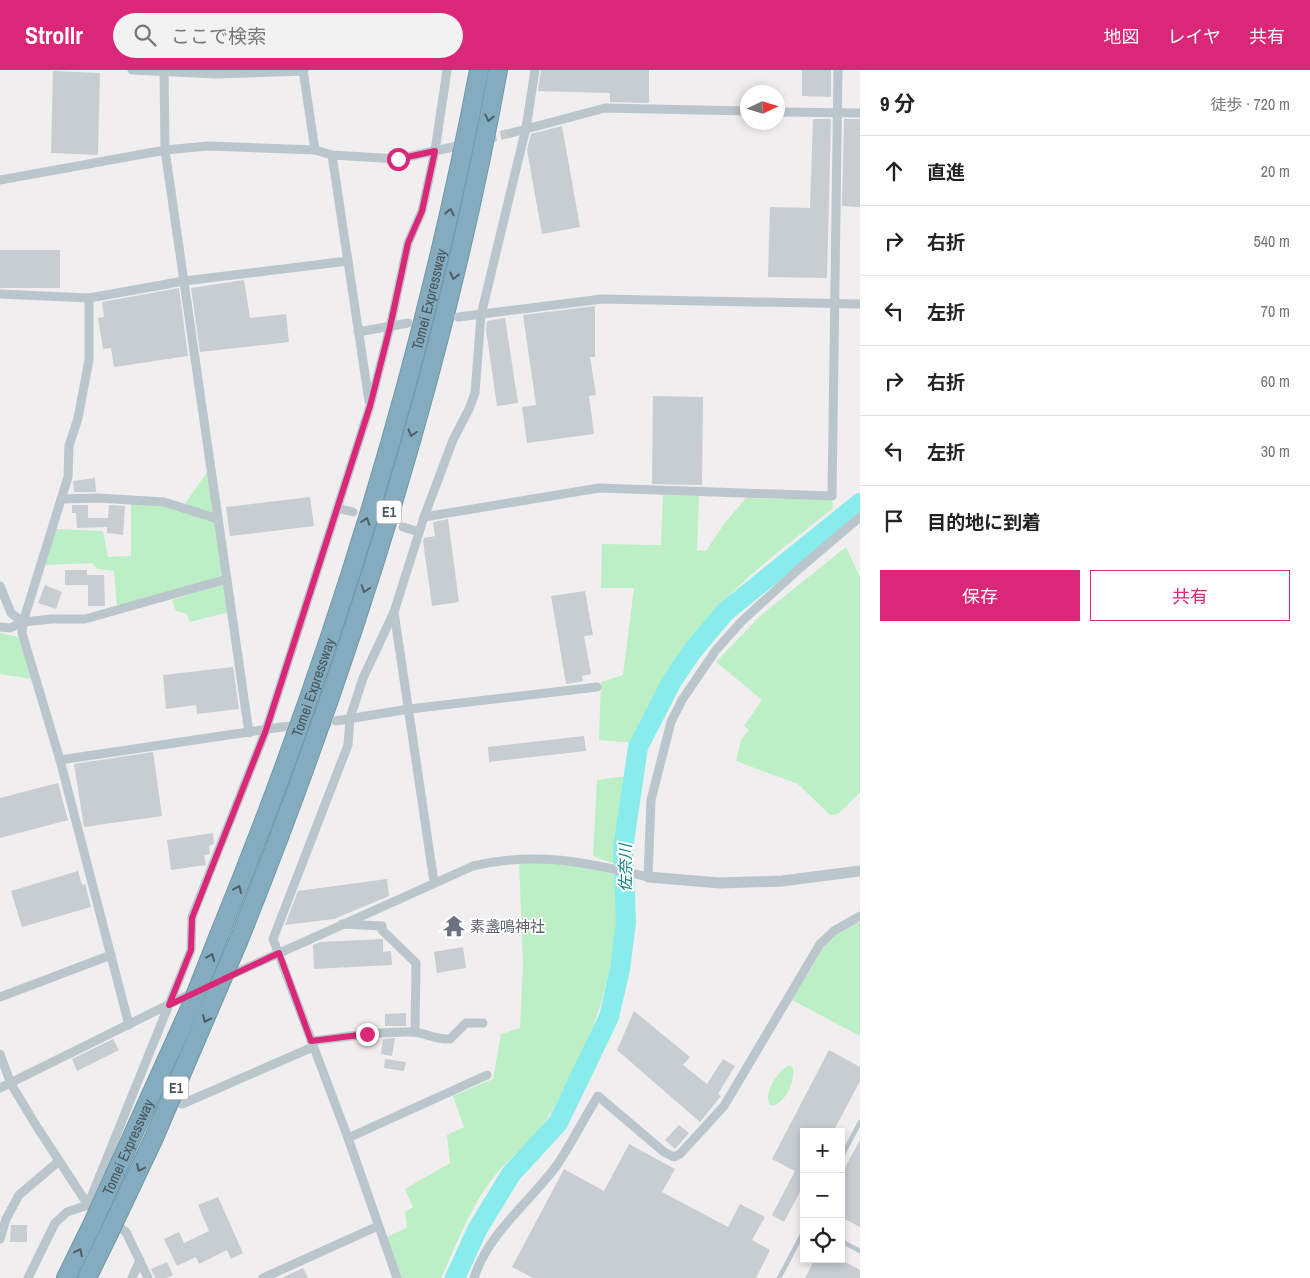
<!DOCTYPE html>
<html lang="ja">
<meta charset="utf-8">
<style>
body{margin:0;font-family:"Archivo Narrow","Noto Sans JP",sans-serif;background:#f2f2f2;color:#222}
.controls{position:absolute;right:15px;bottom:15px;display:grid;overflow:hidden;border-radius:0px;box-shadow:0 2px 8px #0003}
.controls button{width:45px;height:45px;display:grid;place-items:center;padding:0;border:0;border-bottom:1px solid #e0e0e0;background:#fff;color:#222;font:25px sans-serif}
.compass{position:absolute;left:740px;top:15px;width:45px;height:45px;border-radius:50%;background:#fff;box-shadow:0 2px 8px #0003;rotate:86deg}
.stop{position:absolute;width:15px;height:15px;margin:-11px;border:4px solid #db2777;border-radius:50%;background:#fff}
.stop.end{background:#db2777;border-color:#fff;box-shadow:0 1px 5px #0008}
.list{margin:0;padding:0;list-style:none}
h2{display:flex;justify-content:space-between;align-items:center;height:65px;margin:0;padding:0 20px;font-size:21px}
h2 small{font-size:16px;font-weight:400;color:#767676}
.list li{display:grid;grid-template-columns:32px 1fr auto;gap:15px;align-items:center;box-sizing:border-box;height:70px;padding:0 20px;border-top:1px solid #e0e0e0}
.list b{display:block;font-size:19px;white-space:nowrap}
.list em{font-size:16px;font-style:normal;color:#767676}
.actions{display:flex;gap:10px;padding:15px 20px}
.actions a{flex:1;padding:11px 0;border:1px solid #db2777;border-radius:0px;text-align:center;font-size:18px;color:#db2777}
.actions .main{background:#db2777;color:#fff}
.icon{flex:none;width:28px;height:28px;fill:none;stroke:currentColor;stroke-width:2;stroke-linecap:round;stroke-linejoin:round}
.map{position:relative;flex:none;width:860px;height:1208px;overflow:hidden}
header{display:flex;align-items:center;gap:30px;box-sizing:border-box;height:70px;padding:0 25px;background:#db2777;color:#fff}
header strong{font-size:24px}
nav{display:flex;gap:28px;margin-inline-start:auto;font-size:18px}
.search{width:350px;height:45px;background:#f2f2f2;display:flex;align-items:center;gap:12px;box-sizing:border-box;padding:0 18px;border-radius:28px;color:#767676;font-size:19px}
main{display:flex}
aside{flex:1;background:#fff}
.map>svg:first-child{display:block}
.green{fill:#bcefc5}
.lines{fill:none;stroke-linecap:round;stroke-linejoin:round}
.river{stroke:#88eced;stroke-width:20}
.building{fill:#c8cdd1}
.minor-tunnel{stroke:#c6c8ca;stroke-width:9;stroke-dasharray:9 4.5;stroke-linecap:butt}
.motorway-casing{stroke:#7198aa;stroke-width:20}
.service{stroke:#bac6cc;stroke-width:4.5}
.minor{stroke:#bac6cc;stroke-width:9}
.tertiary{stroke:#bac6cc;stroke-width:11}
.motorway{stroke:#85acbe;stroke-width:18}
.motorway-bridge-casing{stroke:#7198aa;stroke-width:20;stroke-linecap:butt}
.motorway-bridge{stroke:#85acbe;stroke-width:18}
.oneway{stroke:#4c5f66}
.route{stroke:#db2777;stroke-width:6}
.labels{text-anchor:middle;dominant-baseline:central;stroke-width:4;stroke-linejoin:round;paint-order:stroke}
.shield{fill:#fff;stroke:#7e898d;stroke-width:1}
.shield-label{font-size:14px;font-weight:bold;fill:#46565c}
.street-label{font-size:15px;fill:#46565c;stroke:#fff}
.worship-label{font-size:15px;fill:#5b616d;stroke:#fff;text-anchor:start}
.water-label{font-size:16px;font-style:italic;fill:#0c8484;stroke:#fff}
</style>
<header>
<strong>Strollr</strong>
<div class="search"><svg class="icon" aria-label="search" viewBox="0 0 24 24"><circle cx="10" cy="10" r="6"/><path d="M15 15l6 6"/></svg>ここで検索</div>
<nav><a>地図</a><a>レイヤ</a><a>共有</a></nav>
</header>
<main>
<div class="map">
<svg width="860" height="1208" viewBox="0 0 860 1208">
<rect width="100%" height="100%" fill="#f1eeef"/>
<g class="green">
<polygon points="208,401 214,446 184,435"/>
<path d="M 663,425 L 699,426 L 697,480 L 706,481 L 724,454 L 746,428 L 832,430 L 833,438 C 794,470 752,500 718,537 C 682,577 659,625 636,673 L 599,670 L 601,612 L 623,605 L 634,518 L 601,518 L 602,474 L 661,475 Z"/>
<polygon points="131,432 164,435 215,450 224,507 117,537 114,501 97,499 92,493 45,495 55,459 103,461 108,487 131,486"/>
<polygon points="846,477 860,507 860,723 838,744 830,745 798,714 736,691 741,670 749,660 744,656 762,630 716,592 761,545"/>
<polygon points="225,513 229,542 190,552 187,544 176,541 172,530"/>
<polygon points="0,563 18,567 33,609 0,604"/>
<polygon points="627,706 618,795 593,786 597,710"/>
<path d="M 519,791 L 591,796 L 618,806 C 620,878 603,946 569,1009 C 560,1026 552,1043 540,1058 C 526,1076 507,1090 493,1108 C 470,1137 457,1174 441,1208 L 402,1208 L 386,1167 L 407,1158 L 405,1142 L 413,1137 L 405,1119 L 450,1093 L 447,1065 L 464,1057 L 453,1026 L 493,1009 L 501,964 L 520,958 L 523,894 Z"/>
<polygon points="860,852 860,966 792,930 828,870"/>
<path d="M 789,995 L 793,998 C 795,1011 786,1034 771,1036 C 761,1025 778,1001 789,995 Z"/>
</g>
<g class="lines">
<polyline class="river" points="455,1208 477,1160 511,1104 558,1053 609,947 620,899 626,852 623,779 638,677 672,611 693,580 725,542 860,433"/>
</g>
<g class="building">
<polygon points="541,0 649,0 649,33 610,32 610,23 538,21"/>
<polygon points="802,0 831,0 831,27 802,26"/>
<polygon points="53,1 100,3 98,85 51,83"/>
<polygon points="813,49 831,49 827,208 768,207 770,137 810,138"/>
<polygon points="844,49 860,49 860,137 842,136"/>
<polygon points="562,56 580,157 542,164 527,80 531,64"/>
<rect x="0" y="180" width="60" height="38"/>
<polygon points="244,210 250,248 286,244 289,272 200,282 191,218"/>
<polygon points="179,218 188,286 114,297 111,278 103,279 98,248 104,247 102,232"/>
<polygon points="595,236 595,287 590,287 596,325 589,326 594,364 527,373 522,337 536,335 523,245"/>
<polygon points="505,248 518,333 497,336 486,260 487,251"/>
<polygon points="653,326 703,327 702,415 652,414"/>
<polygon points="95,408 96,422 74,422 73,411"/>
<polygon points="310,427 314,456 230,466 226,437"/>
<polygon points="72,435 88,435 88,448 108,448 109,435 125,436 123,465 107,463 107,457 77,458 76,443 72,443"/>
<polygon points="448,449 459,532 432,536 423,471 424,468 435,466 433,452"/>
<polygon points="65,500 87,500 87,505 104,505 105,536 88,536 88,515 65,515"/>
<polygon points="45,515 62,522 56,539 38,533"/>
<polygon points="585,521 593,565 584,566 591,604 582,606 583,611 566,614 551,526"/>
<polygon points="233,597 239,639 197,644 196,635 166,639 163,605"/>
<polygon points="584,666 586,681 489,692 488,677"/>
<polygon points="153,682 162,746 84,757 74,694"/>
<polygon points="58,713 68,750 0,768 0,728"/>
<polygon points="213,763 214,774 209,776 210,784 204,785 206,795 171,800 167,770"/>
<polygon points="78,801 82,815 85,814 91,837 22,857 11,821"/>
<polygon points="387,809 389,826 334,849 285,855 298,821"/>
<polygon points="383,869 383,882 391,881 392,895 314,899 313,875 320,872"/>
<polygon points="463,877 466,898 437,903 434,882"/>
<polygon points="634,941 690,987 683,995 707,1014 723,989 735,996 718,1024 721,1026 700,1052 617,980"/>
<polygon points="406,943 406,956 385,956 385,944"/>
<polygon points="395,968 392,986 381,984 383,969"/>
<polygon points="113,969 119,980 77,1001 72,989"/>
<polygon points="829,980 860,997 860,1011 833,1062 804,1062 804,1114 784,1152 772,1145 795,1101 772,1089"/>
<polygon points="385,989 406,992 404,1001 384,998"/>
<polygon points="679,1055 689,1063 675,1079 665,1070"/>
<polygon points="860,1070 860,1157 841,1147 841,1105"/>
<polygon points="629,1074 675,1099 662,1122 728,1157 740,1134 765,1147 752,1170 770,1180 756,1208 533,1208 512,1197 564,1099 604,1121"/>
<polygon points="218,1127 243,1183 231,1189 227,1180 199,1194 196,1187 177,1196 164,1169 179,1162 184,1173 209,1161 198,1135"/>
<polygon points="11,1155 27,1155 27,1172 10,1172"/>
<polygon points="815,1189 840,1189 860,1200 860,1208 805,1208"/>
<polygon points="167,1192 173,1205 167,1208 155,1208 151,1199"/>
<polygon points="303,1198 308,1208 282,1208"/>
</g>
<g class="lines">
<g class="minor-tunnel">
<polyline points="448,78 511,63"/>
<polyline points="282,657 336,651"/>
</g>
<g class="motorway-casing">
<g id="motorway">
<path id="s1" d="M 219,865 C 333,586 423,296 479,0"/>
<path d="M 238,872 C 351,591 444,298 498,0"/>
<polyline points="66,1208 92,1155"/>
<polyline points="87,1208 109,1163"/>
</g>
</g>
<g class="service">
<polyline points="841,1088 860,1052"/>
<polyline points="841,1171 860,1181"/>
<polyline points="779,1208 804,1161"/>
</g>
<g class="minor">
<polyline points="132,0 216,4 304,1"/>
<polyline points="164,0 165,80 249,663"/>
<polyline points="303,0 315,80"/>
<polyline points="778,42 860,43"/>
<polyline points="511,63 605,38 748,41"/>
<polyline points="332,85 369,331"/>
<polyline points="0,110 165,80 208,76 315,80 332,85 398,89 448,78"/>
<polyline points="0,224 89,228 184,211 348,191"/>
<polyline points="89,228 89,290 78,348 69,376 68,407 23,552 22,563 60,690 129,955"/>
<polyline points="458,247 602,229 860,234"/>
<polyline points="358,262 408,253"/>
<polyline points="61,429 98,428 164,432 218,449"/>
<polyline points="337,438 353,442"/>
<polyline points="424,447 599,418 832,426 838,0"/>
<polyline points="403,457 419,462"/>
<polyline points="0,516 11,543 23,552"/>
<polyline points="394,542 434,812"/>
<polyline points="0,557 10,558 23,552 52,549 85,549 227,509"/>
<polyline points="336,651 409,639 597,617"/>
<polyline points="60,690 282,657"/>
<polyline points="342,854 382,856 382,860 416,893 415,962"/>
<path d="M 224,908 L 473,796 C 536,781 586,792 648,807 L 651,730 L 671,652 L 682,630 L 716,580 L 742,551 L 800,498 L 860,447"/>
<polyline points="0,927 111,885"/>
<path d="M 311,971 C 345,967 379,961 412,962 C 426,963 436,970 450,969 L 466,953 L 483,953"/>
<polyline points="0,984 11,1014 37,1057 88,1135 126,1162 148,1208"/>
<polyline points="0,1018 194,922"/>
<polyline points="182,1034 313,977"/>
<polyline points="348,1068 487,1005"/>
<polyline points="0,1169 6,1149 19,1125 59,1091"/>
<polyline points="28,1208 55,1153 67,1142 88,1135 191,880 192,847 266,660 370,336 390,257 408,173 422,141 435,81 447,0"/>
<polyline points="132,1208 140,1190"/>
<polyline points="263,1208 378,1156"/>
<polyline points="397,1208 348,1068 273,869 348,675 350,648 363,608 394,542 424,447 453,370 469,339 475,323 481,245 526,58 535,0"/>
<path d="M 474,1208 C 488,1163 530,1132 557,1095 C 572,1073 584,1048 598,1026 L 664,1082 L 674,1087 L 680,1084 L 724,1036 L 820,874 L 834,861 L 860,846"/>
</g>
<polyline class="tertiary" points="648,807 720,813 782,811 860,801"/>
<use href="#motorway" class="motorway"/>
<g class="motorway-bridge-casing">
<g id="motorway-bridge">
<path id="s2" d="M 92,1155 L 191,936 L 219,865"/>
<polyline points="109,1163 153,1070 238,872"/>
</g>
</g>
<use href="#motorway-bridge" class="motorway-bridge"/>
</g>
<defs><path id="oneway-chevron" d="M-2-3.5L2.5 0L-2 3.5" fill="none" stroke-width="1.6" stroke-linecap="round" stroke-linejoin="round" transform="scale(1.25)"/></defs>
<g class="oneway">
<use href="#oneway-chevron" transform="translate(489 48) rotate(102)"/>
<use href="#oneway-chevron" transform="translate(450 142) rotate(-78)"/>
<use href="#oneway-chevron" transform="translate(454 206) rotate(104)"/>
<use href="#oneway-chevron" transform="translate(412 363) rotate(106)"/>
<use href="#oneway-chevron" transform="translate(366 451) rotate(-72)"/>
<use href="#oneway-chevron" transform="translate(365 519) rotate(108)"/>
<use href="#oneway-chevron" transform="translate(238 819) rotate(-68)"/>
<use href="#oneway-chevron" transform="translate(211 887) rotate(-68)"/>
<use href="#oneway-chevron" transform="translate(206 949) rotate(114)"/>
<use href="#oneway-chevron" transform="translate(140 1098) rotate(115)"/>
<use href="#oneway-chevron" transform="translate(79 1182) rotate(-64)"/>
</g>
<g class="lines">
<polyline class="route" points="367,964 311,971 279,883 169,935 191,880 192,848 266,660 370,336 390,257 408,173 422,141 435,81 398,89"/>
</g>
<defs>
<g id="temple-bare" transform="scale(1.725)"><path d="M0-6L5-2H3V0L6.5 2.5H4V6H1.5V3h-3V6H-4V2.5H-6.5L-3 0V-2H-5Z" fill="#6b7280" stroke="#fff" stroke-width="2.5" paint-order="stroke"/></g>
</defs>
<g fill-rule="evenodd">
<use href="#temple-bare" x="454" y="856"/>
</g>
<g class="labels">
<g class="shield">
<rect x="376.5" y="430.5" width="25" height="23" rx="4"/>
<rect x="163.5" y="1006.5" width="25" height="23" rx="4"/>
</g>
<g class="shield-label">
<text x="389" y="442">E1</text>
<text x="176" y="1018">E1</text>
</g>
<g class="street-label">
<text stroke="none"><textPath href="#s1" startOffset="670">Tomei Expressway</textPath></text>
<text stroke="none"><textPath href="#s1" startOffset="265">Tomei Expressway</textPath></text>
<text stroke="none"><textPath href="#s2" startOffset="86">Tomei Expressway</textPath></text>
</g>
<g class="worship-label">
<text x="470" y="856">素盞鳴神社</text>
</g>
<g class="water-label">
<text transform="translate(625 798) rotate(-90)">佐奈川</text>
</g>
</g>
</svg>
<div class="controls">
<button>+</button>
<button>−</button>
<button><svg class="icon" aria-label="locate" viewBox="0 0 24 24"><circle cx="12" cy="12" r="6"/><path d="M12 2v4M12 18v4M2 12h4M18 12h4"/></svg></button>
</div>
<svg class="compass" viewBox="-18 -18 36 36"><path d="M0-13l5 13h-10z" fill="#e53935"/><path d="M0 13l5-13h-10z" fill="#767676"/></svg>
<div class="stop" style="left:398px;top:89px"></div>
<div class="stop end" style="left:367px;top:964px"></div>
</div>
<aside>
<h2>9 分<small>徒歩 · 720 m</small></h2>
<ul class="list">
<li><svg class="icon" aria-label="ahead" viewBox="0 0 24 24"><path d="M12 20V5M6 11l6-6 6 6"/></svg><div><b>直進</b></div><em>20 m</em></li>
<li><svg class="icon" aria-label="right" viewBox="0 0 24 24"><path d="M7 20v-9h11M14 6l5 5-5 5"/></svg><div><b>右折</b></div><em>540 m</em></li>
<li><svg class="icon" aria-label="left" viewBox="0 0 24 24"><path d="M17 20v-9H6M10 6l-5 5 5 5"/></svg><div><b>左折</b></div><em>70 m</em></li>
<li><svg class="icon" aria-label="right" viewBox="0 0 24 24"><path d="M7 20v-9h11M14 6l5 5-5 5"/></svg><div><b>右折</b></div><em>60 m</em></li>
<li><svg class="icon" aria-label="left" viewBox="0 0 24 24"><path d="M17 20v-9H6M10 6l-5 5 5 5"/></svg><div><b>左折</b></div><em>30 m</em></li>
<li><svg class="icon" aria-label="arrive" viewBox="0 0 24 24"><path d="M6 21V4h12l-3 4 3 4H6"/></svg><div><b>目的地に到着</b></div></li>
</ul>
<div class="actions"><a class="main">保存</a><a>共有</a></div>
</aside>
</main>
